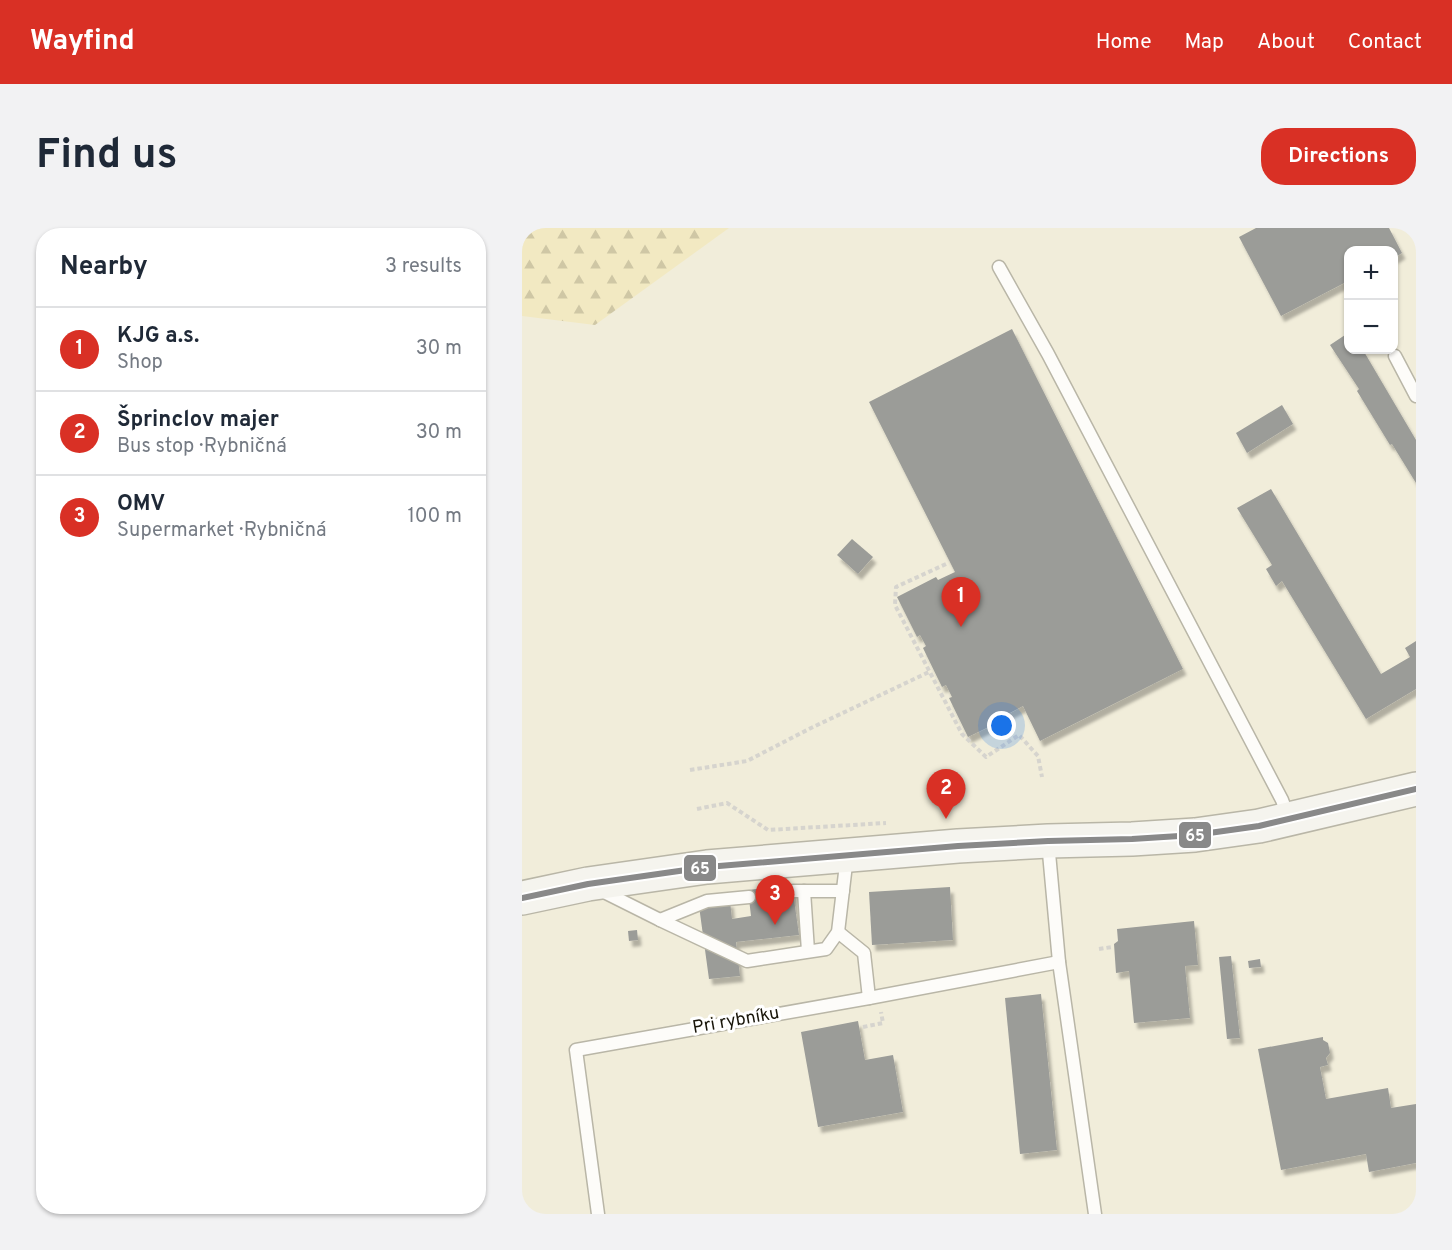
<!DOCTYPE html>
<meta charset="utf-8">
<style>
body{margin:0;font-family:Overpass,sans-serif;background:#f2f2f3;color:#1f2937}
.controls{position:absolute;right:18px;top:18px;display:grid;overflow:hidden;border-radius:12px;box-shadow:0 2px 4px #0004}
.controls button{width:54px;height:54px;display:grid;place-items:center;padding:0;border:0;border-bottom:2px solid #e0e1e3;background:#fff;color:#1f2937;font:30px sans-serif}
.you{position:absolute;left:480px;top:498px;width:21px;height:21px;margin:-15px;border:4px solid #fff;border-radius:50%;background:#1a73e8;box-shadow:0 0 0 9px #1a73e833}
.badge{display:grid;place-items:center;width:39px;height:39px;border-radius:50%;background:#d93025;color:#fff;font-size:20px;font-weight:700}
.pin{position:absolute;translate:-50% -50px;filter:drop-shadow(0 2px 3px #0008)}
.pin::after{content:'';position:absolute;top:32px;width:21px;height:18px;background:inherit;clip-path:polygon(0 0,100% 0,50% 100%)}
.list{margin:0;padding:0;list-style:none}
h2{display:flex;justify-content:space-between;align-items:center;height:78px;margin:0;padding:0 24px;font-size:26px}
h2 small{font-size:20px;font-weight:400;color:#747a83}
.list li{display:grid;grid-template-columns:39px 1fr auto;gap:18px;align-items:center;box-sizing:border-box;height:84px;padding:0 24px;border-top:2px solid #e0e1e3}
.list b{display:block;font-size:22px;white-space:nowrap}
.list p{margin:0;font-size:20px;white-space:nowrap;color:#747a83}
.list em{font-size:20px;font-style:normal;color:#747a83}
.map{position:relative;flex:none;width:894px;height:986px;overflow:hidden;border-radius:24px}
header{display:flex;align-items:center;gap:36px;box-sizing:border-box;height:84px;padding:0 30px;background:#d93025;color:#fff}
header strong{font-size:28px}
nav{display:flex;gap:33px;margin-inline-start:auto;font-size:21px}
.intro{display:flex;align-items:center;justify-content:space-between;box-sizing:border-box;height:144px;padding:0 36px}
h1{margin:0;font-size:42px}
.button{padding:15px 27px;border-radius:24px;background:#d93025;color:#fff;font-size:21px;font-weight:700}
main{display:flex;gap:36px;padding:0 36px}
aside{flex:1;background:#fff;border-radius:24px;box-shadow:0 2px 4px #0004}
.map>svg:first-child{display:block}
.forest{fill:url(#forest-firs)}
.building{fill:#9b9c98;filter:url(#shadow)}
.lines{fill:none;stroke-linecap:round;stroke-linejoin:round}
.lane-casing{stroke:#b9b6a7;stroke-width:15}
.secondary-casing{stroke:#b9b6a7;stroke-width:36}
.path{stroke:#d6d4ce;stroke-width:4;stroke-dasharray:4.5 3;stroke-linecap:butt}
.lane{stroke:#fdfcf9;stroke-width:12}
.secondary{stroke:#f5f4ee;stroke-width:33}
.bus-1-casing{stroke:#fff;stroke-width:10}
.bus-1{stroke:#898989;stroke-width:6}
.labels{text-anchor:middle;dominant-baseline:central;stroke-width:6;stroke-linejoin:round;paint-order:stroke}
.street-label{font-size:18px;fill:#181509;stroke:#fff}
.line-badge{stroke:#fff;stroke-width:2}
.badge-label{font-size:16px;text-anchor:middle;font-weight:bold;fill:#fff}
</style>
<header>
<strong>Wayfind</strong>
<nav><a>Home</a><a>Map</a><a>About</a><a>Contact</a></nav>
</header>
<div class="intro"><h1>Find us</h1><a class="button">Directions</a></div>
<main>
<aside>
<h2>Nearby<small>3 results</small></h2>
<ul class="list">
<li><span class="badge">1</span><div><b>KJG a.s.</b><p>Shop</p></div><em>30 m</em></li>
<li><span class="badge">2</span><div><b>Šprinclov majer</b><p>Bus stop · Rybničná</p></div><em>30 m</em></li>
<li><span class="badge">3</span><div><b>OMV</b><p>Supermarket · Rybničná</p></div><em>100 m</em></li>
</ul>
</aside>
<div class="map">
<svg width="894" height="986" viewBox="0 0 894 986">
<defs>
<pattern id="forest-firs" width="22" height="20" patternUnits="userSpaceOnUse" patternTransform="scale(1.5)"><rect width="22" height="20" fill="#f2e9c2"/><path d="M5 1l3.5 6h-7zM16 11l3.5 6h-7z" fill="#cfc7a5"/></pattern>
<filter id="shadow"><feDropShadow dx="3.5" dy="6" stdDeviation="1.5" flood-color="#0004"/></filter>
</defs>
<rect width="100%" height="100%" fill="#f1edda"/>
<polygon class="forest" points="0,0 207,0 73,97 0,88"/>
<g class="building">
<polygon points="734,0 867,0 880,25 872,30 872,22 826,22 826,53 759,88 717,9"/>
<polygon points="490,101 661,441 518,513 501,478 484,487 485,490 446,509 427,470 430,469 424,457 420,459 401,420 404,418 398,407 395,409 375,369 414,349 416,352 433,344 347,174"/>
<polygon points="826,105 826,122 841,122 894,212 894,255 870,216 868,217 835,163 837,161 808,117"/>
<polygon points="760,177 771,196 725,225 714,205"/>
<polygon points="749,261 859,446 888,429 883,420 894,413 894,461 844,491 760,353 754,358 744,341 750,337 715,280"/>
<polygon points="330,311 351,329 336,346 315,327"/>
<polygon points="270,657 277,707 214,714 218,748 187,751 177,678 208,673 210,691 229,688 226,662"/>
<polygon points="428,659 431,712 350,717 347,664"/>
<polygon points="672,693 676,737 663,738 668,790 612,795 607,743 594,745 592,716 596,713 595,701"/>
<polygon points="115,702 116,712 107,713 106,703"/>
<polygon points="709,728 718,810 705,811 697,729"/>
<polygon points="738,731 739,739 727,740 726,733"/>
<polygon points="519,766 535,922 498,926 483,770"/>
<polygon points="336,793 343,832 371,827 381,884 296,899 279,804"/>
<polygon points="801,809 801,812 806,815 808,825 804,830 806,837 798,839 804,871 866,860 869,880 894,876 894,935 847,944 844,926 759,942 736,821"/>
</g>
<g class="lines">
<g class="lane-casing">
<g id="lane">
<polyline points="477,39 526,126 760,572 767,591"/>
<polyline points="873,128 894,168"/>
<polyline points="526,614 537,734 573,986"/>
<polyline points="78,662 138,692 225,733 304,721 316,704 325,628"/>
<polyline points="271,663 321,663"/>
<polyline points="282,663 286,723"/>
<polyline points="138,692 185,673 227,669"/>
<polyline points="316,704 342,725 347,770"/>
<polyline points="76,986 54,822 347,770 537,734"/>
</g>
</g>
<g class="secondary-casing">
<polyline id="secondary" points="0,670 66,656 185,639 436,618 526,613 610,611 673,607 737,598 894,561"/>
</g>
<g class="path">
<polyline points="424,336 374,359 373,377 440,506 464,529 497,507 516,528 520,549"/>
<polyline points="168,542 225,533 289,500 407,444"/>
<polyline points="175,581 205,575 246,602 364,595"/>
<polyline points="577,721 590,719"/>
<polyline points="341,799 361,795 359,784"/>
</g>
<use href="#lane" class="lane"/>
<use href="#secondary" class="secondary"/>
<g class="bus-1-casing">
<polyline id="bus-1" points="0,670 66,656 185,639 436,618 526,613 610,611 673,607 737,598 894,561"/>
</g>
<use href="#bus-1" class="bus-1"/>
</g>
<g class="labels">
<g class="street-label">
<text transform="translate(214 793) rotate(-10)">Pri rybníku</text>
</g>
</g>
<g class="line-badge">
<rect x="656" y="593" width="34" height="28" rx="6" fill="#898989"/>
<rect x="161" y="626" width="34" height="28" rx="6" fill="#898989"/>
</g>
<g class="badge-label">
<text x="673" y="613">65</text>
<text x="178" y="646">65</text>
</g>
</svg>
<div class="controls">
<button>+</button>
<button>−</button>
</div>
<div class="you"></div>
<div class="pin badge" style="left:439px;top:399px">1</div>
<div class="pin badge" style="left:424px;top:591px">2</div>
<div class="pin badge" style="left:253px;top:697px">3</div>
</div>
</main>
